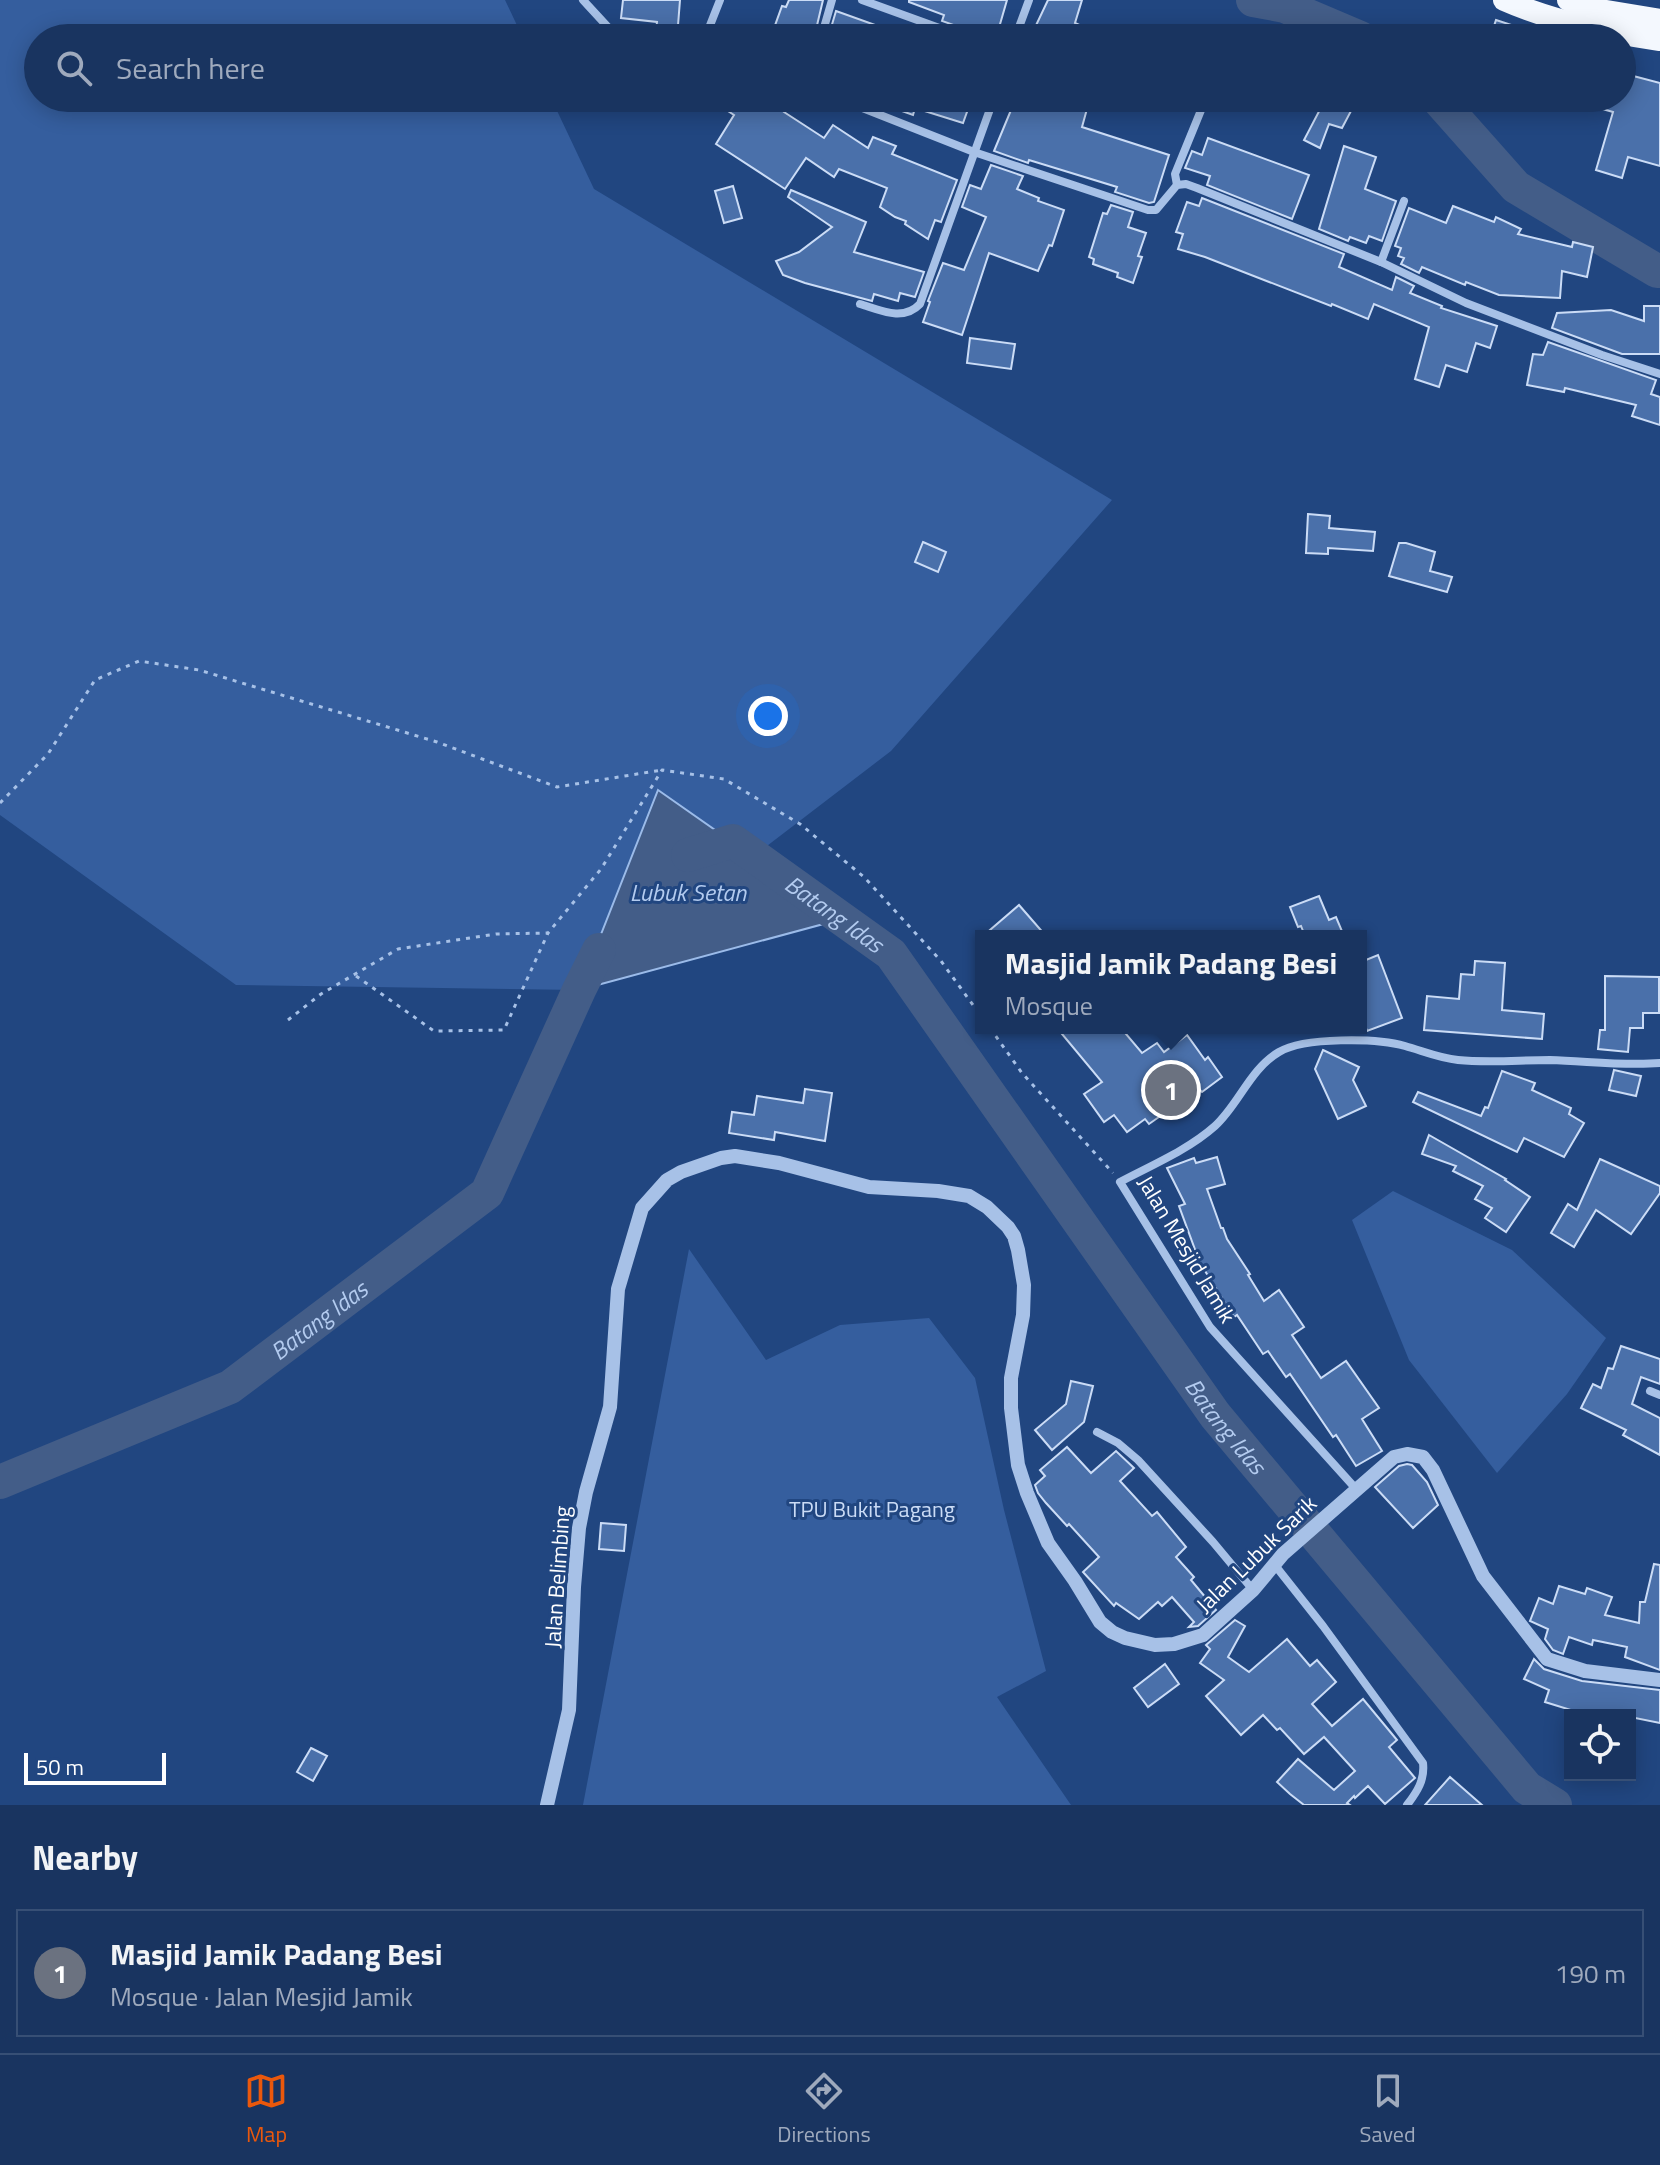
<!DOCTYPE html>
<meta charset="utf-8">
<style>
body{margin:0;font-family:"Titillium Web",sans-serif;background:#263f69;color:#f1f3f6}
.controls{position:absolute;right:24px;bottom:24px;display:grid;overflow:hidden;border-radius:0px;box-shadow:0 4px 20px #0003}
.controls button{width:72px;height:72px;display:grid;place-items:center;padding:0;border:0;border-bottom:2px solid #374f75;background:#193460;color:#f1f3f6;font:40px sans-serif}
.scale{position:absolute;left:24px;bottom:20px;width:142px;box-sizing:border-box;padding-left:8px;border:4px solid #fff;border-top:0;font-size:22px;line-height:28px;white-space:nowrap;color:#fff;-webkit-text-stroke:6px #214680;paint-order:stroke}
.you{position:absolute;left:768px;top:716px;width:28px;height:28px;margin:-20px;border:6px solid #fff;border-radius:50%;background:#1a73e8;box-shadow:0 0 0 12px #1a73e833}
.badge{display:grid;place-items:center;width:52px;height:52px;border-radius:50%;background:#ea580c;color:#fff;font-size:26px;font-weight:700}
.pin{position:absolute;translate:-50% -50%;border:4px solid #fff;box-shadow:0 2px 8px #0006}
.popup{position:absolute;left:975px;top:930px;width:392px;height:104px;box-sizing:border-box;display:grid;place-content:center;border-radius:0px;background:#193460;filter:drop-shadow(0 2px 6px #0005);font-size:26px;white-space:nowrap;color:#9faabd}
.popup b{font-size:30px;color:#f1f3f6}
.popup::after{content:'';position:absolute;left:50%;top:100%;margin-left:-16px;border:16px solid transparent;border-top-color:#193460}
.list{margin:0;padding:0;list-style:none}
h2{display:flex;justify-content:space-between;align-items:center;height:104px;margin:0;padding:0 32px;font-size:34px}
h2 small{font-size:26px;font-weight:400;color:#9faabd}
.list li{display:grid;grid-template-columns:52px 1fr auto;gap:24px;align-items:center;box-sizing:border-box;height:128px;margin:0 16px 16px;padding:0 16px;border:2px solid #374f75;border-radius:0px}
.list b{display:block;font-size:30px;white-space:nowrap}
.list p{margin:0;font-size:26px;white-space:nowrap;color:#9faabd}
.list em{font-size:26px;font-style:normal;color:#9faabd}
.icon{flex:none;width:44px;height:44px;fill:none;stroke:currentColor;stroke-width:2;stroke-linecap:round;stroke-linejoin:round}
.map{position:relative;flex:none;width:1660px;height:1805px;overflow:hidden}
.search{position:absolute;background:#193460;box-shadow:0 4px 20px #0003;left:24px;right:24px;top:24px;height:88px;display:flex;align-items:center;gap:20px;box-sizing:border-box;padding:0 28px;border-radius:44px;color:#9faabd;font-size:30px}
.sheet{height:248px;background:#193460}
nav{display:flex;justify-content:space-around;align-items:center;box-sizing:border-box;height:112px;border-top:2px solid #374f75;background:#193460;font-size:22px;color:#9faabd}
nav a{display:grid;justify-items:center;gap:4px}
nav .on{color:#ea580c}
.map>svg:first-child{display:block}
.green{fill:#355e9e}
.water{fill:#435d88;stroke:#9bbbe9;stroke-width:2}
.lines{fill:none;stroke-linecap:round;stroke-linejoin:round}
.river{stroke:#435d88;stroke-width:34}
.building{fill:#4a70aa;stroke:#cbdcf6;stroke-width:2}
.path{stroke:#a7c1e7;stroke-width:3;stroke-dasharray:4 6;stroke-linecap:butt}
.minor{stroke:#a7c1e7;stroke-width:8}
.tertiary{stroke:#a7c1e7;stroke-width:14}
.trunk{stroke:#f4f8fe;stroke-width:22}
.labels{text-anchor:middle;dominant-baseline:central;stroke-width:6;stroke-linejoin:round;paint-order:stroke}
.street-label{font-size:22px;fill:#fff;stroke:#214680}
.park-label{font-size:22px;fill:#cbdcf6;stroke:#214680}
.water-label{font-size:24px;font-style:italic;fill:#b3cbef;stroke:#214680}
</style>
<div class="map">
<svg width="1660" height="1805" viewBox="0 0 1660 1805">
<rect width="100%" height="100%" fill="#214680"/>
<g class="green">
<polygon points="0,0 505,0 523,38 38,38 38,98 551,98 594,189 1112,500 891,751 579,990 236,985 0,815"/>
<polygon points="1393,1191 1512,1250 1606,1338 1567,1394 1497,1473 1409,1360 1352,1220"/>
<polygon points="689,1249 766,1360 840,1325 929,1318 975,1378 1004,1510 1046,1671 997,1697 1071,1805 583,1805"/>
</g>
<polygon class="water" points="658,790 842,919 579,990"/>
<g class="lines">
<g class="river">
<polyline points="1253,0 1285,6 1360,38"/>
<polyline points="1437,98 1516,187 1657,271 1660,271"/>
<path id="s1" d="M 688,855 L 733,841 L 891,954 L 1215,1415 L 1527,1788 L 1555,1805"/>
<path id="s2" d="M 0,1482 L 230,1387 L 487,1193 L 579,990 L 599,950"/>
</g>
</g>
<g class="building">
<polygon points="623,0 680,0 677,38 655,38 657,22 621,18"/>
<polygon points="789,0 823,0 814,38 794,38 773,31 782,6 786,7"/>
<polygon points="909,0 1007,0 996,38 990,38 942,21 944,15 909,2"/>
<polygon points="1048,0 1082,0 1075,23 1108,38 1030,38"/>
<polygon points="836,11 906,36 905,38 828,38"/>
<polygon points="1496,20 1542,35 1541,38 1490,38"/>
<polygon points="1622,73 1660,83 1660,166 1628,157 1622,178 1596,170 1613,112 1578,102 1578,98 1622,98"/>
<polygon points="708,98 793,98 784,112 824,138 833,125 868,148 873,137 896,146 892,154 957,180 941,222 935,220 928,239 905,224 906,221 895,217 880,207 887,188 839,169 834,177 806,158 785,189 716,144 734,115"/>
<polygon points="871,98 972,98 963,123 915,108 913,115 871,100"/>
<polygon points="1016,98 1090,98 1082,127 1169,155 1154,202 1149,203 1115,192 1117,187 1029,160 1028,163 994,151"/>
<polygon points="1326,98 1351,111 1342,128 1329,124 1320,148 1304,140"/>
<polygon points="1208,138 1309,175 1292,219 1207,185 1210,176 1185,168 1192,151 1202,155"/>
<polygon points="1344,146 1376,157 1365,189 1396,201 1382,241 1369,236 1366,243 1350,237 1348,241 1319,229"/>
<polygon points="991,165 1023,176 1017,189 1039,198 1038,201 1064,210 1052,246 1049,245 1038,271 989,253 962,335 923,322 930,302 928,301 943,263 964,270 986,217 962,207 970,185 981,189"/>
<polygon points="733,186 742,218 724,223 715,191"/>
<polygon points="791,190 866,222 854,252 924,272 915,297 900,293 898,301 874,294 872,301 805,283 783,275 776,261 799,252 832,227 788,197"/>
<polygon points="1202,198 1344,254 1339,267 1392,290 1396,277 1414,286 1410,293 1442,306 1441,308 1497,326 1490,348 1476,343 1467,372 1446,365 1439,387 1415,379 1429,327 1374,304 1368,319 1332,304 1331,306 1205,257 1178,249 1183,234 1176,232 1187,202 1199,206"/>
<polygon points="1111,205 1133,212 1128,227 1146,233 1138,256 1142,257 1133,283 1117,277 1118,273 1093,264 1094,259 1089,257 1103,213 1107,214"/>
<polygon points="1453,206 1494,222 1496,217 1521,229 1518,234 1572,247 1573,242 1593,247 1587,277 1562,271 1560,298 1499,295 1466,282 1465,285 1422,267 1419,273 1401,264 1404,258 1398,256 1401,248 1395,246 1409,208 1446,223"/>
<polygon points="1644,306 1660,306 1660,354 1622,354 1552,328 1557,313 1611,310 1644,321"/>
<polygon points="970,338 1015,344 1011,369 967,363"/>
<polygon points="1548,342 1656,380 1651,394 1660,397 1660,425 1632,416 1636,405 1565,388 1564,392 1527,385 1533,354 1543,355"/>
<polygon points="1308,514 1330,516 1329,528 1375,532 1373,551 1328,548 1328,554 1306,553"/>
<polygon points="923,542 946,552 938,572 915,562"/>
<polygon points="1399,543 1406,543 1435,552 1430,571 1452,577 1447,592 1389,576"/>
<polygon points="1319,896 1329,920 1336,917 1344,936 1305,936 1301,926 1298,927 1290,907"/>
<polygon points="1019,905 1046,936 983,936"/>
<polygon points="1378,955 1402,1018 1367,1031 1365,1025 1361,1026 1361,962"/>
<polygon points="1475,961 1505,963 1502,1010 1544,1014 1542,1039 1424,1030 1427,996 1459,999 1461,974 1474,975"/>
<polygon points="1605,976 1659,977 1659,1013 1643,1013 1643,1028 1630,1028 1628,1052 1598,1049 1600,1030 1605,1030"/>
<polygon points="1057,1028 1121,1028 1142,1053 1157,1043 1164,1052 1187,1035 1205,1060 1208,1057 1222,1077 1202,1092 1199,1089 1149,1124 1145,1119 1127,1132 1114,1115 1104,1122 1084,1094 1102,1082"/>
<polygon points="1323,1050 1359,1067 1353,1080 1366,1106 1338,1119 1315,1069"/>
<polygon points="1614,1070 1641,1076 1636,1096 1609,1090"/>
<polygon points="1502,1071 1535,1083 1532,1090 1571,1108 1569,1114 1584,1123 1564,1157 1524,1138 1517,1152 1413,1102 1418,1092 1481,1116 1485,1107 1488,1108"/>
<polygon points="805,1089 832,1093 825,1141 775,1132 774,1140 729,1133 732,1112 754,1115 757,1096 803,1103"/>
<polygon points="1429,1135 1506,1179 1505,1180 1530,1197 1506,1232 1485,1218 1492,1208 1475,1199 1483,1186 1453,1171 1456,1166 1422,1154"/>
<polygon points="1217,1157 1225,1184 1207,1189 1221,1228 1223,1228 1227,1239 1250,1274 1248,1275 1264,1301 1279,1290 1304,1327 1292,1335 1321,1378 1346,1361 1379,1408 1362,1419 1382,1451 1356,1466 1336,1435 1333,1437 1290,1374 1286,1377 1268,1351 1263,1354 1237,1315 1234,1317 1200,1263 1179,1206 1185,1204 1167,1168 1194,1158 1196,1163"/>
<polygon points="1600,1159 1660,1186 1660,1193 1631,1234 1596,1210 1574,1247 1551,1233 1568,1204 1577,1210"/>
<polygon points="1621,1346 1660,1359 1660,1384 1641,1377 1632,1404 1660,1418 1660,1455 1623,1435 1626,1430 1581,1408 1593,1384 1601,1388 1608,1368 1613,1369"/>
<polygon points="1071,1381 1093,1386 1084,1422 1052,1450 1035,1430 1066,1404"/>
<polygon points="1067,1447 1091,1473 1116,1451 1134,1468 1120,1481 1152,1516 1157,1512 1186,1547 1176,1557 1194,1577 1191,1580 1216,1610 1198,1626 1189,1627 1194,1622 1172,1597 1162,1606 1158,1602 1139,1619 1116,1603 1114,1606 1083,1572 1099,1557 1069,1524 1067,1526 1046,1503 1038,1493 1035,1485 1045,1476 1040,1470"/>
<polygon points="1407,1464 1412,1465 1427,1482 1438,1505 1413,1528 1375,1487 1399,1466"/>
<polygon points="601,1523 626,1525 624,1551 599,1549"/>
<polygon points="1654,1564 1660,1565 1660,1670 1625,1657 1627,1647 1593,1640 1592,1645 1569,1637 1563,1654 1553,1650 1545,1639 1548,1629 1530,1621 1539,1598 1553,1604 1559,1586 1585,1594 1587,1588 1612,1597 1605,1615 1639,1623 1640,1602 1645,1602"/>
<polygon points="1235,1620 1245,1626 1228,1657 1249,1672 1287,1639 1310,1666 1317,1660 1336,1682 1312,1704 1332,1726 1363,1699 1397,1740 1389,1747 1415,1778 1385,1804 1368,1786 1355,1798 1354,1796 1347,1803 1350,1805 1304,1805 1290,1794 1277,1782 1298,1759 1334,1790 1355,1771 1324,1737 1304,1754 1280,1728 1277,1730 1263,1715 1241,1735 1206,1696 1224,1680 1200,1663 1210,1649 1206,1645"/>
<polygon points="1534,1659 1544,1669 1582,1681 1660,1690 1660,1723 1630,1717 1630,1715 1568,1715 1571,1710 1545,1702 1549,1690 1524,1679"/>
<polygon points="1165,1664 1179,1684 1148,1707 1134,1688"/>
<polygon points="311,1748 327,1756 313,1781 297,1772"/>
<polygon points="1450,1777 1482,1805 1425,1805"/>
</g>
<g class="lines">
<g class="path">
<polyline points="0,803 48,754 95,680 139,661 199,670 437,742 557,787 662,770"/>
<polyline points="356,976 434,1031 504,1030 548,933"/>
<polyline points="288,1020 321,994 398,949 496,934 548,933 601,869 662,770 724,779 800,824 864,877 941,961 981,1016"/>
<polyline points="990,1028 1022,1073 1113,1173"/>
</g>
<g class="minor">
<polyline points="583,0 618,38"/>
<polyline points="862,0 967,38"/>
<polyline points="705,38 720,0"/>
<polyline points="821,38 832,0"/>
<polyline points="1015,38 1029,0"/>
<polyline points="837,98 974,152 1148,210 1156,210 1177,185 1186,184 1197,188 1381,262 1466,303 1602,355 1660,374"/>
<polyline points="1177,185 1175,174 1206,98"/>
<polyline points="1381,262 1404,201"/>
<path d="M 860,304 C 880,310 903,322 920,304 L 994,98"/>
<polyline points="1650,1391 1660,1395"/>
<polyline points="1097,1432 1118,1443 1138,1460 1213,1542 1253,1590"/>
<path d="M 1357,1490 L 1210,1327 L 1120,1182 C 1152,1165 1188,1150 1215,1126 C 1239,1104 1250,1069 1279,1052 C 1304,1037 1377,1038 1405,1046 C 1423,1051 1439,1058 1458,1060 C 1489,1063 1519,1060 1550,1060 C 1587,1061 1623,1066 1660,1063"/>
<path d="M 1274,1564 L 1323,1626 L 1423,1763 C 1425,1780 1417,1792 1407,1805"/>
</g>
<polyline class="tertiary" points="547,1805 569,1710 574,1587 579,1528 586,1492 610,1407 618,1289 642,1208 667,1180 681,1172 721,1158 735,1156 779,1163 869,1187 938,1191 969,1196 987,1207 1008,1227 1014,1236 1018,1250 1024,1285 1023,1315 1011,1378 1011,1408 1018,1465 1027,1493 1048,1543 1075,1581 1100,1622 1112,1632 1125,1638 1155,1645 1174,1644 1203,1635 1253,1590 1283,1554 1394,1457 1407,1454 1423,1457 1433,1470 1483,1576 1547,1659 1585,1671 1660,1680"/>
<g class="trunk">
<path d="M 1504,0 C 1554,22 1606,32 1660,40"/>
<polyline points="1568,0 1600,10 1660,20"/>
</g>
</g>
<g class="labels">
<g class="street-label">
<text transform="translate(1187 1249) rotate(59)">Jalan Mesjid Jamik</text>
<text transform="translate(1256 1554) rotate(-44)">Jalan Lubuk Sarik</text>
<text transform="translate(557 1577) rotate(-86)">Jalan Belimbing</text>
</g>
<g class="park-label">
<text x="872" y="1509">TPU Bukit Pagang</text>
</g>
<g class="water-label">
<text x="688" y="892">Lubuk Setan</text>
<text stroke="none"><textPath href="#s1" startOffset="172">Batang Idas</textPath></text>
<text stroke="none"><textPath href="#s2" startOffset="360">Batang Idas</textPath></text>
<text stroke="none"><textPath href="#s1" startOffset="820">Batang Idas</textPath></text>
</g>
</g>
</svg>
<div class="controls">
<button><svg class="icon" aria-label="locate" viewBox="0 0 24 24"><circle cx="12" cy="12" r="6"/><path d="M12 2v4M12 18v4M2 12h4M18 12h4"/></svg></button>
</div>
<div class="scale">50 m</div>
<div class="you"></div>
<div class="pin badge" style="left:1171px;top:1090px;background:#6b7280">1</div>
<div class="popup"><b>Masjid Jamik Padang Besi</b>Mosque</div>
<div class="search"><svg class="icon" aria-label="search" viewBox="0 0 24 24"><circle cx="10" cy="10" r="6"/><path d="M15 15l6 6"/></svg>Search here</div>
</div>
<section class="sheet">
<h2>Nearby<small></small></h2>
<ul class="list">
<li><span class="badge" style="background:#6b7280">1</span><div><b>Masjid Jamik Padang Besi</b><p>Mosque · Jalan Mesjid Jamik</p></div><em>190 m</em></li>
</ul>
</section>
<nav>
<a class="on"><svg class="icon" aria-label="map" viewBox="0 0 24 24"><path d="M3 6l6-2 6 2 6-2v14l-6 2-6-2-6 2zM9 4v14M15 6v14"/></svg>Map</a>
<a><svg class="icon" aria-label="directions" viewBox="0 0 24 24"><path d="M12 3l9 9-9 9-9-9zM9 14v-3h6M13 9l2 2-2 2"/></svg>Directions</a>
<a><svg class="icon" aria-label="saved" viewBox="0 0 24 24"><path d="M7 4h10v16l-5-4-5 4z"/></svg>Saved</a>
</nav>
